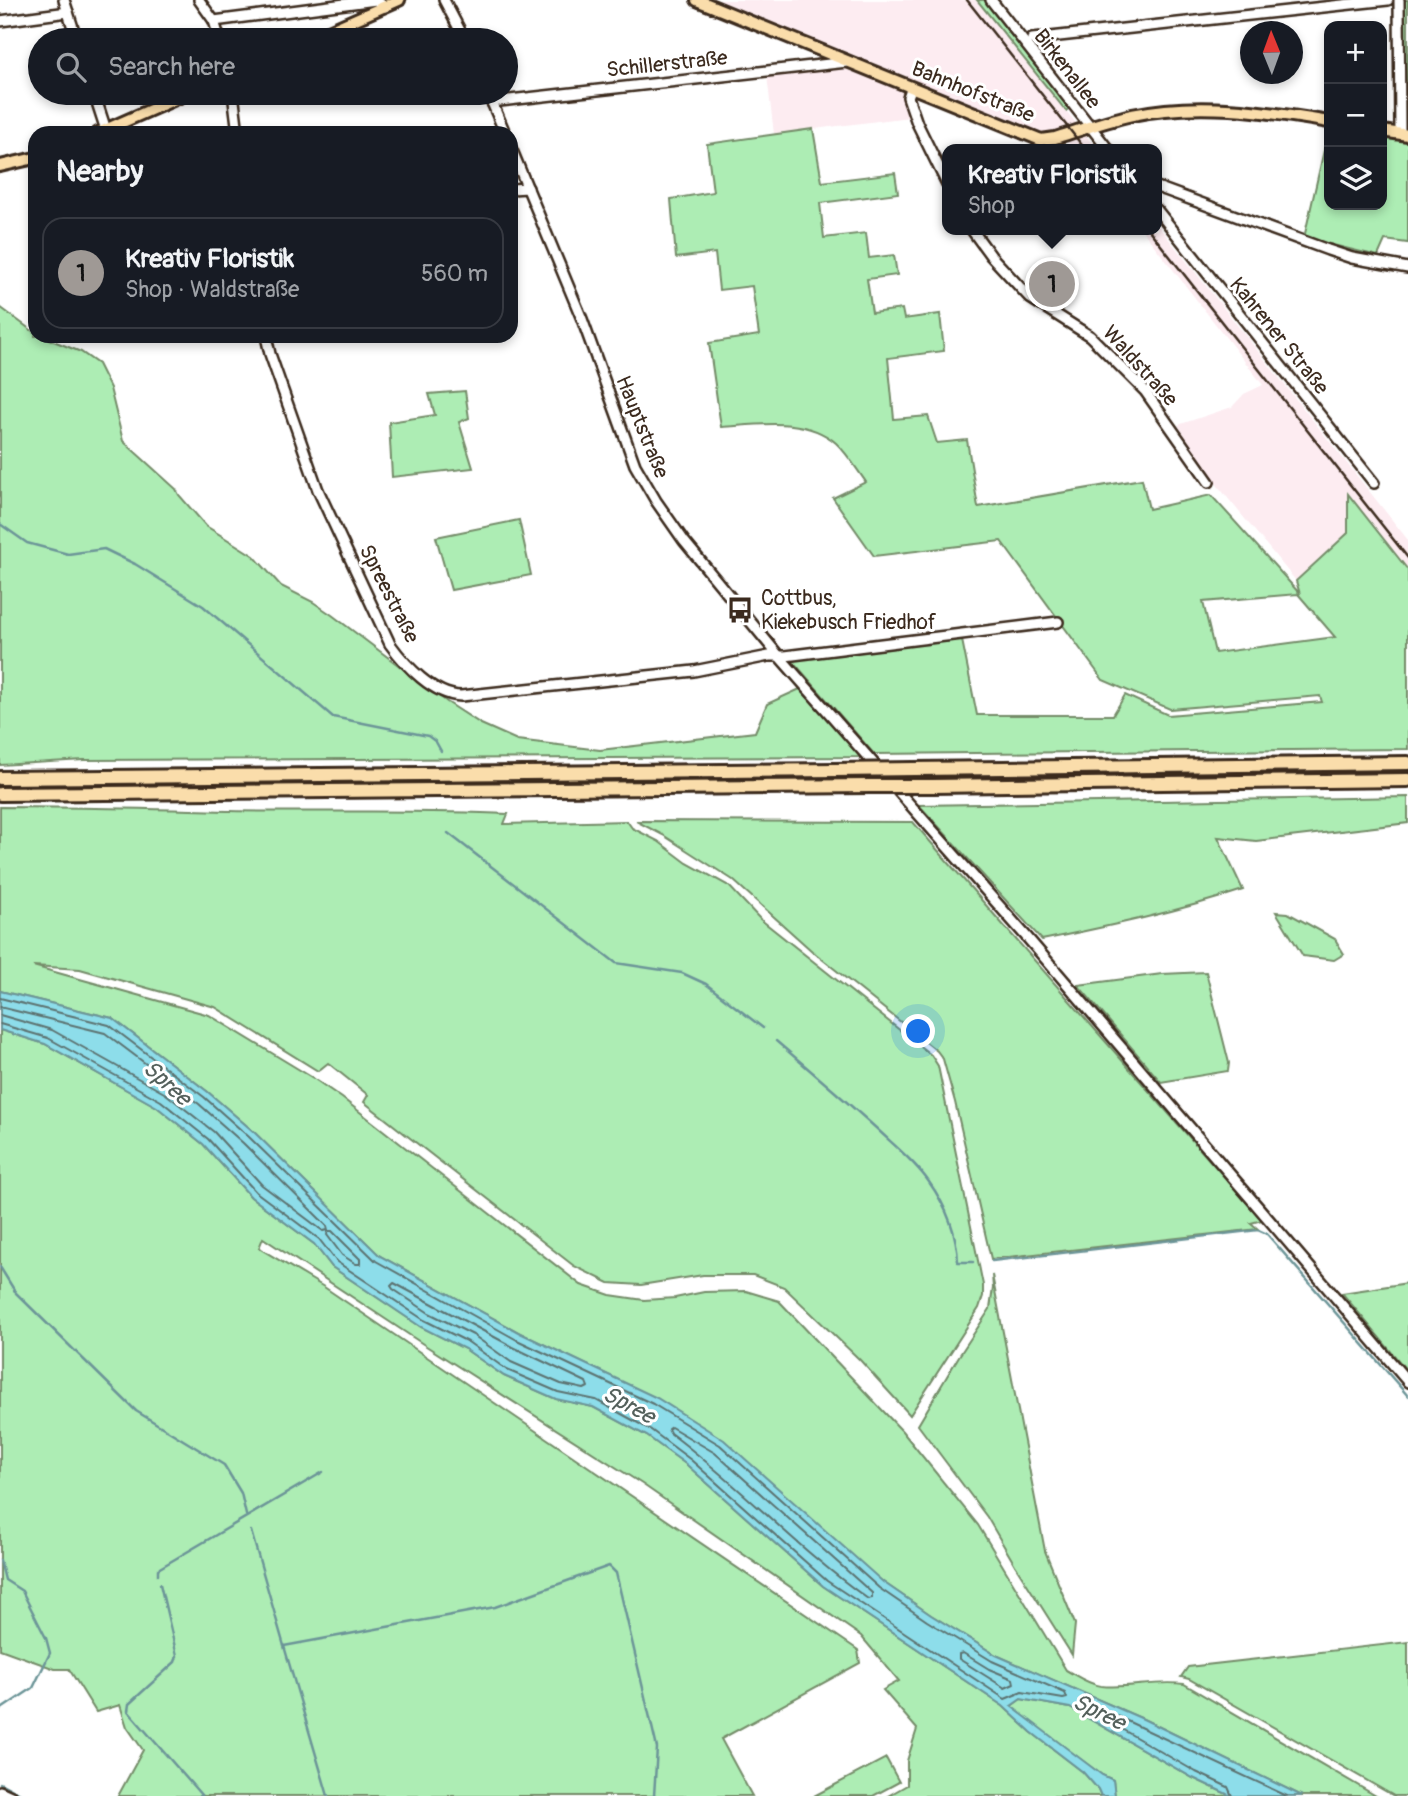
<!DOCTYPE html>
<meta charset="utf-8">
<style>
body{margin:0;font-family:Pangolin,sans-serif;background:#20242c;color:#f1f3f6}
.controls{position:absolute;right:21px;top:21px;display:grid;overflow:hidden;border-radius:14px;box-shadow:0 4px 10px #0003}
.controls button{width:63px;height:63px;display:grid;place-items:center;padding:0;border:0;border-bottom:2px solid #363941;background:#171b24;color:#f1f3f6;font:35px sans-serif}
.compass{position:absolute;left:1240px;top:21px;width:63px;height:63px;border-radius:50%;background:#171b24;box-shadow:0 4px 10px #0003;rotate:359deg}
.you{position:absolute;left:919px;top:1032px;width:24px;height:24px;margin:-18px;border:5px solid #fff;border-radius:50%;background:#1a73e8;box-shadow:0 0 0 10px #1a73e833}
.badge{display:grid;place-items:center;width:46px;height:46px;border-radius:50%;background:#9f9995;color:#111;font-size:23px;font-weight:700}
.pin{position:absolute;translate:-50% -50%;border:4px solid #fff;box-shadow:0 2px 7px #0006}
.popup{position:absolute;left:942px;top:144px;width:220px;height:91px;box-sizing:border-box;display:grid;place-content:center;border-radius:14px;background:#171b24;filter:drop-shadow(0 2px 5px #0005);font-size:23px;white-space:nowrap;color:#9ea1a6}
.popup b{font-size:26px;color:#f1f3f6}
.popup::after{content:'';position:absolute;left:50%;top:100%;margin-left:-14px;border:14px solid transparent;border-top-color:#171b24}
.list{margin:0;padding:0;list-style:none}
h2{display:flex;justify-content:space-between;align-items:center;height:91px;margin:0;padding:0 28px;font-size:30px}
h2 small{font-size:23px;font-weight:400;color:#9ea1a6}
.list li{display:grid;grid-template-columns:46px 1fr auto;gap:21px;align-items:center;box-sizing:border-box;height:112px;margin:0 14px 14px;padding:0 14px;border:2px solid #363941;border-radius:21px}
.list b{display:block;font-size:26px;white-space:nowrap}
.list p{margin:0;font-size:23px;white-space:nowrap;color:#9ea1a6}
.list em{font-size:23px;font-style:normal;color:#9ea1a6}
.icon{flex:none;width:38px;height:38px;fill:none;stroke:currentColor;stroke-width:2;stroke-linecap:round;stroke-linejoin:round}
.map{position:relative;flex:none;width:1408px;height:1796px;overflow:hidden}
.search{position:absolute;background:#171b24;box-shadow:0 4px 10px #0003;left:28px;top:28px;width:490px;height:77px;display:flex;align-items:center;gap:18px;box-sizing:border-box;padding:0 24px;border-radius:38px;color:#9ea1a6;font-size:26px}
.panel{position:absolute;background:#171b24;box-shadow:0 4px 10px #0003;left:28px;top:126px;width:490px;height:217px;border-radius:21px}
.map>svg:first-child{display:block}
.built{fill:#fdecf1}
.green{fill:#adedb4;stroke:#748c69;stroke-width:2;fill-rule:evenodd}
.water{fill:#8dddea;stroke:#6c9598;stroke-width:2}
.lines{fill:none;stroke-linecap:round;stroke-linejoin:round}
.shore{stroke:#5c7270;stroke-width:2}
.stream{stroke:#6c9598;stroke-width:2.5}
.minor-casing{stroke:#3b2a1e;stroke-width:14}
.major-casing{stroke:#3b2a1e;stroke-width:16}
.highway-casing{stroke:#3b2a1e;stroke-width:18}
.minor{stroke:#fff;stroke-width:9}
.major{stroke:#faddab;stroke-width:10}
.highway{stroke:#faddab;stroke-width:12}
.rail{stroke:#3b2a1e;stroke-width:2.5}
.highway-bridge-casing{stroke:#3b2a1e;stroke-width:18;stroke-linecap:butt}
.highway-bridge{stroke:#faddab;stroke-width:12}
.labels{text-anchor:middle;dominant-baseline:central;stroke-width:6;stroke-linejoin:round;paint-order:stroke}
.street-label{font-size:21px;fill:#3b2a1e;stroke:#fff}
.poi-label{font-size:21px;fill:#3b2a1e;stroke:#fff;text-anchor:start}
.water-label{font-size:23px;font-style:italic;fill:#54605b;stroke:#fff}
</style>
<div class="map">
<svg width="1408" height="1796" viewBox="0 0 1408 1796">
<rect width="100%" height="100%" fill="#fff"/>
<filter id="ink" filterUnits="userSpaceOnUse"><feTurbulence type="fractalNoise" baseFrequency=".0143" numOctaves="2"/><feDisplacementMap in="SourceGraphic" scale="14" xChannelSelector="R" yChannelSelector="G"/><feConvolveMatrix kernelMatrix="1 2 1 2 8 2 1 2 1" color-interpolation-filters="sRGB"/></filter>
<g filter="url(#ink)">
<g class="built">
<polygon points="717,0 977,0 1097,149 1073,149 1059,132 1041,134"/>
<polygon points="844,68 902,90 910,117 774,134 767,76"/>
<polygon points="1157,224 1408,540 1408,570 1349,495 1348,533 1296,581 1213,480 1178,425 1232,407 1244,394 1263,385 1142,230 1157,230"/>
</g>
<g class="green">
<polygon points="977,0 989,0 1070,107 1066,111"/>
<polygon points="1403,0 1408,0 1408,125 1407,125"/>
<polygon points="1329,128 1329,205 1382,205 1382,137 1408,141 1408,243 1385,240 1378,256 1304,238"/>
<path d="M 813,129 L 822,182 L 895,173 L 898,193 L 820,203 L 824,238 L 866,233 L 869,258 L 894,255 L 897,275 L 867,279 L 872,313 L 902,309 L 904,319 L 940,314 L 944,351 L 888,358 L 894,419 L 928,416 L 937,443 L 967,440 L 978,507 L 1142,479 L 1149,509 L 1211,495 L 1300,594 L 1296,581 L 1348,533 L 1348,494 L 1408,570 L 1408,749 L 874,754 L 789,657 L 962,640 L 977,715 L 1113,715 L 1125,695 L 1168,715 L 1322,702 L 1320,696 L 1170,709 L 1103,680 L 1001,541 L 874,556 L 833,498 L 866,482 C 857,470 848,454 836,443 C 805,416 758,425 721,427 L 709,343 L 759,335 L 752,286 L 719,290 L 715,253 L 676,258 L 671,199 L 713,192 L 707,144 ZM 1298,594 L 1335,637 L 1215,653 L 1203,602 Z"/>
<polygon points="0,307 35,333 35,336 41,336 81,352 98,364 110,388 123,441 176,489 179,495 206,526 254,556 281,586 313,602 332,615 447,702 481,724 517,740 600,750 755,732 767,704 800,689 863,757 84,760 0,765"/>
<polygon points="465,391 469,418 459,422 473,468 392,477 389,422 435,415 429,394"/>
<polygon points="519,520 531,575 451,590 436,537"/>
<path d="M 1408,797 L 1408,823 L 1256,841 L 1218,837 L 1243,890 C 1177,912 1109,926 1042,940 L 919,805 Z"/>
<path d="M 0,807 C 77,807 153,809 230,811 C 323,813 416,809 508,814 L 504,824 L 627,821 L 632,828 L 658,841 L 687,863 L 729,886 L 760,919 L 931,1055 L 938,1066 L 983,1285 L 983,1296 L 979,1308 L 910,1415 L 860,1360 L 784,1287 L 753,1275 L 703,1275 L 641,1285 L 609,1283 L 574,1266 L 364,1102 L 368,1095 L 328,1063 L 318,1071 L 215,1007 L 80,969 L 33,966 L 209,1015 L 313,1078 L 342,1098 L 581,1285 L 610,1295 L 644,1300 L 675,1298 L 704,1292 L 746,1291 L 779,1301 L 902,1431 L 978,1525 L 1066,1670 C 1077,1676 1088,1684 1101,1686 C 1128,1689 1156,1680 1184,1684 L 1376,1796 L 1302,1796 L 1143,1719 L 996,1655 L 931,1615 L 883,1582 L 656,1398 L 520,1333 L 380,1256 L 254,1132 L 208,1092 L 112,1018 L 0,991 Z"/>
<polygon points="636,821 913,822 1262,1220 1251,1223 1258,1229 991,1259 955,1102 943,1059 937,1051 812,951 733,880 663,835"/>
<polygon points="1276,912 1288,913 1335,939 1344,954 1334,960 1303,956"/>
<polygon points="1206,972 1229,1063 1228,1071 1161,1082 1078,985 1162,974"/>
<polygon points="0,1030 45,1044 157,1107 203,1144 251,1197 314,1244 332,1267 421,1327 465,1349 504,1376 556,1399 593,1407 647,1436 687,1465 823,1586 1003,1706 1031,1732 1083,1772 1098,1789 1101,1796 888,1796 907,1785 907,1761 917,1729 883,1690 899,1681 861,1636 642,1484 423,1344 263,1238 259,1248 324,1287 858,1650 860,1663 721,1739 752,1796 118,1796 143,1750 127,1727 120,1705 96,1712 69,1669 55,1669 0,1649"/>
<polygon points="992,1275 1045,1551 1075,1624 1072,1655 1015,1565 987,1517 918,1425 959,1356 990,1309 993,1288"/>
<polygon points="1408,1283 1408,1372 1342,1293"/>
<polygon points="1408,1642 1408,1796 1394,1796 1189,1679 1181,1677 1188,1667"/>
<polygon points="1021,1699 1070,1708 1193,1778 1231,1796 1115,1796 1113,1780 1102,1775 1010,1707"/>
<polygon points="886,1758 899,1782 873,1796 814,1796"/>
</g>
<polygon class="water" points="0,991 112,1018 208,1092 254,1132 380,1256 520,1333 657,1398 724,1440 883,1582 931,1615 996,1655 1143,1719 1302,1796 1231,1796 1193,1778 1070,1708 1021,1699 1011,1706 1102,1775 1113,1780 1115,1796 1101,1796 1098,1789 1083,1772 1031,1732 1003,1706 823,1586 687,1465 647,1436 593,1407 556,1399 504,1376 465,1349 421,1327 332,1267 314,1244 251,1197 203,1144 157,1107 45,1044 0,1030"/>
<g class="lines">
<g class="shore">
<polyline points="0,998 109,1025 204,1097 249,1137 376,1261 517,1340 653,1404 720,1445 879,1588 927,1621 992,1661 1065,1693 1067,1698 1063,1699 1022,1692 1005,1699 827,1581 691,1460 651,1430 596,1400 558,1392 507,1370 468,1342 424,1320 337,1262 319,1239 256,1192 208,1139 161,1101 48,1038 0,1024"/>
<polyline points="0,1007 105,1033 199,1104 243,1143 327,1226 328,1230 323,1231 262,1185 214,1132 166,1094 52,1030 0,1015"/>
<polygon points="328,1231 332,1231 360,1259 360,1264 356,1264 342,1255 327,1235"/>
<polygon points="394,1283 513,1347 586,1382 588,1387 584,1389 561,1384 511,1362 473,1335 429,1313 393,1289 391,1286"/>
<path d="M 671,1427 L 715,1453 L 872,1593 L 872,1598 L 868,1599 C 797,1549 739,1484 670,1433 L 668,1429 Z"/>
<polygon points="963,1653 989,1669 1013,1679 1014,1684 1005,1688 959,1659 959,1654"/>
<polyline points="1232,1796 1228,1787 1196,1772 1092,1712 1090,1707 1095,1706 1287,1796"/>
</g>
<g class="stream">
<polyline points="0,524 27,543 68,554 104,549 135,564 203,606 333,717 428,736 436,742 441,751"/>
<polyline points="448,833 616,963 682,973 706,984 763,1028"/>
<path d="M 776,1041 C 810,1070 844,1099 877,1129 C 895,1146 915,1162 929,1182 C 946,1206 957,1234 958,1262 L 973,1262"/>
<polyline points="992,1261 1258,1230 1267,1234 1408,1396"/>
<polyline points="0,1267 16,1293 136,1411 224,1465 241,1493 246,1515"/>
<polyline points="251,1531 284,1646 495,1607 609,1566 616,1573 657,1748 654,1796"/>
<polyline points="0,1560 5,1580 22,1591 46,1638 50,1653 33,1688 0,1710"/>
<polyline points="158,1575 158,1569 323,1472"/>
<polyline points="160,1584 177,1656 175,1662 129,1704 128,1711 202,1796"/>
<polyline points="284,1646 328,1796"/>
<polyline points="0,1783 24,1796"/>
</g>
<g class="minor-casing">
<g id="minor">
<polyline points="64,0 77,40"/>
<polyline points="199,0 214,21 220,40"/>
<polyline points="444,0 465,40"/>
<polyline points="991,0 1108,149"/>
<polyline points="1399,0 1400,133"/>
<polyline points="0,21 68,12"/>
<polyline points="214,21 376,0 385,7"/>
<polyline points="1032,39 1388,0"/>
<polyline points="911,89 908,97 917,123 947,184"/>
<polyline points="94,93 106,130"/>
<polyline points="233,93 238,133"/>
<polyline points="488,93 505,133"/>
<polyline points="491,102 847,62"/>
<polyline points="511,148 582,319 635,465 656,501 684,541 778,655 1025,935 1408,1382"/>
<polyline points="1157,187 1328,250 1352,258 1408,268"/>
<polyline points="511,189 528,188"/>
<polyline points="1157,210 1374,483"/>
<polyline points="972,230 991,256 1030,298 1090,336 1145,391 1209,482"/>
<path d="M 266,336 L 270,354 L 318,490 L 390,644 C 406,666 433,695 461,696 L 694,671 L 769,656 L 785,656 L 1058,622"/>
<polyline points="0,1791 11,1796"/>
</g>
</g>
<g class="major-casing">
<g id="major">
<path d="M 697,0 L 1041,140 L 1055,138 C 1080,130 1105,121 1132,115 C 1197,101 1265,111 1329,122"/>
<polyline points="308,40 399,0"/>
<polyline points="1382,131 1408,135"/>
<polyline points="98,133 189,93"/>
<polyline points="0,166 35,158"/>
</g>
</g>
<g class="highway-casing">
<g id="highway">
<polyline points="914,769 1408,763"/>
<polyline points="0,778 835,770"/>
<polyline points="933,786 1408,780"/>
<polyline points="0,794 871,786"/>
</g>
</g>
<use href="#minor" class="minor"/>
<use href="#major" class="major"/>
<use href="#highway" class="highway"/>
<g class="rail">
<polyline points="967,0 1085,149"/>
<polyline points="1149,230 1408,558"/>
</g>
<g class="highway-bridge-casing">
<g id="highway-bridge">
<polyline points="835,770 914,769"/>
<polyline points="871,786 933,786"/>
</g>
</g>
<use href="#highway-bridge" class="highway-bridge"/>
</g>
</g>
<defs>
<g id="bus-bare" transform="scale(2.1)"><path d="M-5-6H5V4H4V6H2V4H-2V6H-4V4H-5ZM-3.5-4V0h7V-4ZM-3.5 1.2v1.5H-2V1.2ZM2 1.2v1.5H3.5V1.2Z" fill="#3b2a1e" stroke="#fff" stroke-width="2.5" paint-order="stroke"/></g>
</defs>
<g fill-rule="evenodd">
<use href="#bus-bare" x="740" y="610"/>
</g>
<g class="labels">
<g class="street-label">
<text transform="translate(667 64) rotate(-6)">Schillerstraße</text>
<text transform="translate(1067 69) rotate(52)">Birkenallee</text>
<text transform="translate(973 92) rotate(22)">Bahnhofstraße</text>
<text transform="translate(1279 336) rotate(51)">Kahrener Straße</text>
<text transform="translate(1140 366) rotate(48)">Waldstraße</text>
<text transform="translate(642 427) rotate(68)">Hauptstraße</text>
<text transform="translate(389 594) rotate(63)">Spreestraße</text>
</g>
<g class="poi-label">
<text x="761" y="598">Cottbus,<tspan x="761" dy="24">Kiekebusch Friedhof</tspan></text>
</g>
<g class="water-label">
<text transform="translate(167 1083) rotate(42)">Spree</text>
<text transform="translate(629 1405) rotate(28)">Spree</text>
<text transform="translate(1099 1712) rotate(26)">Spree</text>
</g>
</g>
</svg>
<div class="controls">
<button>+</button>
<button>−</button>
<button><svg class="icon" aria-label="layers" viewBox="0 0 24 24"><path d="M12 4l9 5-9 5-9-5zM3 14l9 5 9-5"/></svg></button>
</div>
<svg class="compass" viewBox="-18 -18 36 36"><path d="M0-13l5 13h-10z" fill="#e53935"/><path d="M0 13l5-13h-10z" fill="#9ea1a6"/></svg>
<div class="you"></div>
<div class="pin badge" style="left:1052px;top:284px">1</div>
<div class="popup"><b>Kreativ Floristik</b>Shop</div>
<div class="search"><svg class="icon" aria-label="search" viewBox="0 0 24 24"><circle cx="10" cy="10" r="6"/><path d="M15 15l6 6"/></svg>Search here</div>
<section class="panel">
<h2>Nearby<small></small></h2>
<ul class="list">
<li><span class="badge">1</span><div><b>Kreativ Floristik</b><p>Shop · Waldstraße</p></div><em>560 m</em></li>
</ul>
</section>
</div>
